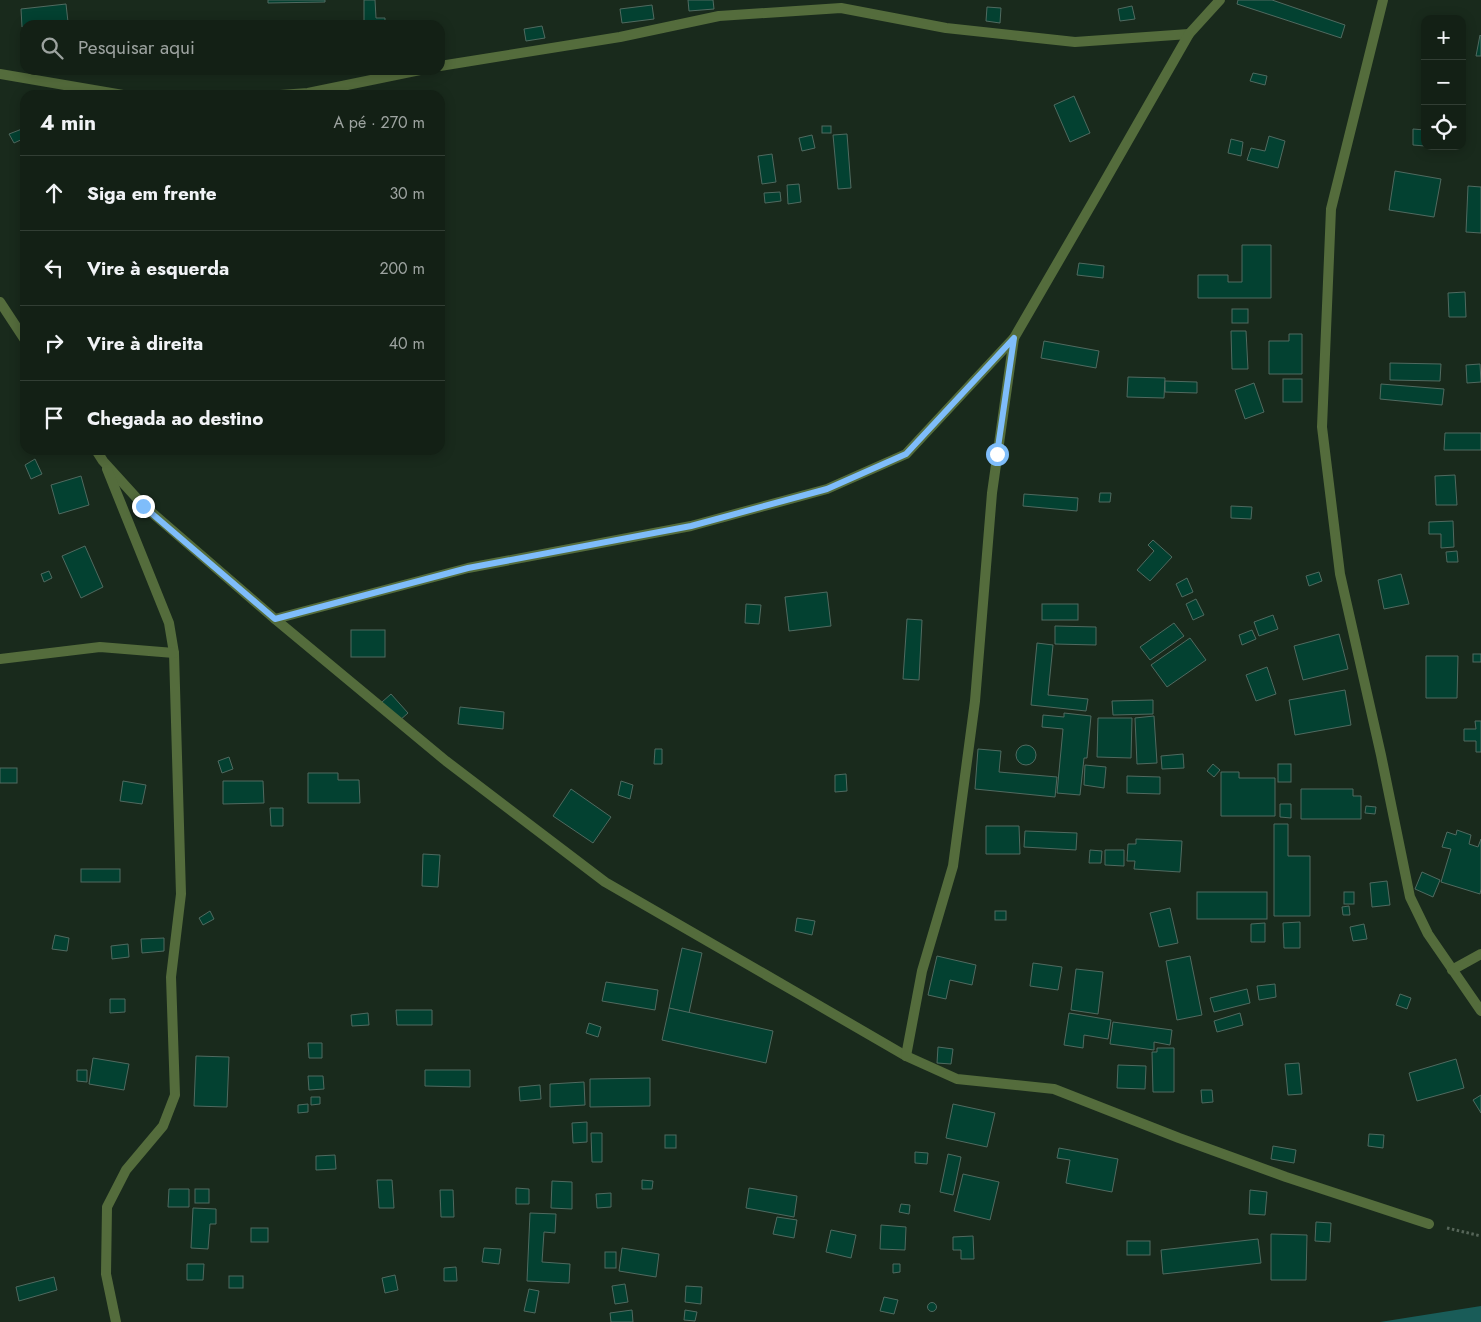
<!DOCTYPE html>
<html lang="pt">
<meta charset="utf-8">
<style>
body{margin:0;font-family:Jost,sans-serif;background:#202d22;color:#f1f3f6}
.controls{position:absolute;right:15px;top:15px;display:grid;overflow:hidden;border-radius:10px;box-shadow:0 2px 12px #0003}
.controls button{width:45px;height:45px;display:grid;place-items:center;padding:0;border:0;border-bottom:1px solid #323e34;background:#132015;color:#f1f3f6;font:25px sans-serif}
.stop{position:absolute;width:15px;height:15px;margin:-11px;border:4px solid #7fbdfa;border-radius:50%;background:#fff}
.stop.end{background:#7fbdfa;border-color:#fff;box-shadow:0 1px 5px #0008}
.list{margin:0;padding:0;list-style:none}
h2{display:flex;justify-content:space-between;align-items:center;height:65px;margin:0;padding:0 20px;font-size:21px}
h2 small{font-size:16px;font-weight:400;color:#9da3a0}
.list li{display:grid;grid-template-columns:32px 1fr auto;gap:15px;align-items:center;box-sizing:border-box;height:75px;padding:0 20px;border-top:1px solid #323e34}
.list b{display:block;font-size:19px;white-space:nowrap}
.list em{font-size:16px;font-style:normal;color:#9da3a0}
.icon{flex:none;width:28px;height:28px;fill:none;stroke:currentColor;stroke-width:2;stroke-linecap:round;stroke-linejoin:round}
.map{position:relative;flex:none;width:1481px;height:1322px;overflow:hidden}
.search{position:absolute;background:#132015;box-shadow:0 2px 12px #0003;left:20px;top:20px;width:425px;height:55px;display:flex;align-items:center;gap:12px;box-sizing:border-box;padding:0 18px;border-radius:15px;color:#9da3a0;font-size:19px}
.panel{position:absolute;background:#132015;box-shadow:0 2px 12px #0003;left:20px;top:90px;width:425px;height:365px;border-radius:15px}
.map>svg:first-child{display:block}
.water{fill:#195c58}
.building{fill:#034131;stroke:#506a60}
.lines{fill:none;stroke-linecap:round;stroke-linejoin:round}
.path{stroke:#566558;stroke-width:3;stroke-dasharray:2.5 2.5;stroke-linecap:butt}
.service{stroke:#546c3c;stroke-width:10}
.route{stroke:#7fbdfa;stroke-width:6}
</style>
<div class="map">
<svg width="1481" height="1322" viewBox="0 0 1481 1322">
<rect width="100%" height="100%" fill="#192a1c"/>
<polygon class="water" points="1481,1306 1481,1322 1380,1322"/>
<g class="building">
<polygon points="268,0 325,0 325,2 268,3"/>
<polygon points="364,0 375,0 376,18 385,18 385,25 364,25"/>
<polygon points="688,0 713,0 714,9 689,11"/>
<polygon points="1238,0 1272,0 1345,25 1341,38 1237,4"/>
<polygon points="66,4 68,22 25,25 25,27 22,27 21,9"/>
<polygon points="652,5 654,19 622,23 620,9"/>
<polygon points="1132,6 1135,19 1120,21 1118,9"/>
<polygon points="987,7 1001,8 1000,23 986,21"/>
<polygon points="542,26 545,38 526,41 524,29"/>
<polygon points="1480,35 1481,36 1481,56 1476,56"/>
<polygon points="1253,73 1267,76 1265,85 1250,81"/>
<polygon points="1074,96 1090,133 1070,142 1054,105"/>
<rect x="822" y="126" width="9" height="7"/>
<polygon points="22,129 25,138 14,143 9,134"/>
<polygon points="1413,129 1425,130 1425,146 1413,145"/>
<polygon points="847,134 851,188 838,189 833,135"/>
<polygon points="812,135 815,148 802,151 799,138"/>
<polygon points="1269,136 1285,141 1278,168 1247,160 1251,148 1265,151"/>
<polygon points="1231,139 1243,142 1241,156 1228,153"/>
<polygon points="772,154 776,182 762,184 758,156"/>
<polygon points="1395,171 1441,179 1434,217 1389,210"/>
<polygon points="799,184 801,202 788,204 787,185"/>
<polygon points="1468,186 1481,187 1481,233 1466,232"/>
<polygon points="780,192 781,201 765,203 764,193"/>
<polygon points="1242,245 1271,245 1271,298 1198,298 1198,275 1228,275 1228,282 1242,282"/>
<polygon points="1079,263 1104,266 1103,278 1077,275"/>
<polygon points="1465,292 1466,317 1449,317 1448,293"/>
<rect x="1232" y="309" width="16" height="14"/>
<polygon points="1231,331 1246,331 1248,369 1232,369"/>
<polygon points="1289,334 1302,334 1302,374 1269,374 1269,341 1289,341"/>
<polygon points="1044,341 1099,351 1096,368 1041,358"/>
<polygon points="1390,363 1441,364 1440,381 1390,380"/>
<polygon points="1480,364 1481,382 1467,383 1466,365"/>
<polygon points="1128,377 1165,378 1164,398 1127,397"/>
<rect x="1283" y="379" width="19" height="23"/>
<polygon points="1165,381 1197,382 1197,393 1165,392"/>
<polygon points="1254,383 1264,412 1245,419 1235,390"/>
<polygon points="1381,384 1444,389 1442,405 1380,399"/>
<polygon points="1445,433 1481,433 1481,450 1444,450"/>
<polygon points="35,459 42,474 31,479 25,465"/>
<polygon points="1455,475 1457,505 1436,505 1435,476"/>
<polygon points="81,476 89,505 59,514 51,485"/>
<polygon points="1100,493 1111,493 1110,502 1099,502"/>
<polygon points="1024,494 1078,498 1077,511 1023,506"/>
<polygon points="1231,506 1252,507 1251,519 1231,518"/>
<polygon points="1453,521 1454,547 1441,548 1441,534 1429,534 1429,522"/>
<polygon points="1153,540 1172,557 1150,581 1137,570 1154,551 1148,545"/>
<polygon points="85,546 103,587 81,598 62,556"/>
<polygon points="1457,551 1458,562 1447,562 1446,552"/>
<polygon points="49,571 52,578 44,582 41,574"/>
<polygon points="1319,572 1322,581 1309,586 1306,576"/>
<polygon points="1401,574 1409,604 1384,609 1378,580"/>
<polygon points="1187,578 1193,592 1182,597 1176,584"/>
<polygon points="827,592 831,626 789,631 785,597"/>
<polygon points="1196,599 1204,615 1193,620 1186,604"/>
<polygon points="746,604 761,605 759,624 745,623"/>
<rect x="1042" y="604" width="36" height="16"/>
<polygon points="1273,615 1278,629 1259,636 1254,622"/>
<polygon points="907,619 922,620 919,680 903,679"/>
<polygon points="1174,623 1184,636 1150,660 1140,647"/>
<polygon points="1055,626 1096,627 1096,645 1055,644"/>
<rect x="351" y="630" width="34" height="27"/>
<polygon points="1252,630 1256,639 1242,645 1239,635"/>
<polygon points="1339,634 1348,669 1303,680 1294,646"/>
<polygon points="1190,638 1206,660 1167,687 1151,665"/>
<polygon points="1037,643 1053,645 1048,695 1088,699 1086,711 1031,705"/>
<rect x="1473" y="654" width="8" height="8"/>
<polygon points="1426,656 1458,656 1457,698 1426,698"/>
<polygon points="1267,667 1276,694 1256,701 1246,675"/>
<polygon points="1345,690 1351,725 1295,735 1289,700"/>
<polygon points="391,694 408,713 399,721 382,702"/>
<polygon points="1153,700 1153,714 1113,715 1112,701"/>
<polygon points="460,707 504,712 503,729 458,724"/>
<polygon points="1064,713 1091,716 1087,758 1084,758 1080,795 1057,793 1063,729 1042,727 1043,715 1064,717"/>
<polygon points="1154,716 1157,763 1137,764 1135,718"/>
<polygon points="1098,718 1132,718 1131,758 1097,757"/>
<polygon points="1475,721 1481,721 1481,752 1476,752 1476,741 1464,741 1464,729 1476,729"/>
<circle cx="1026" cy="755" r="10"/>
<polygon points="655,749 662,749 662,764 654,764"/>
<polygon points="978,749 1001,751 999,772 1057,777 1055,797 975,789"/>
<polygon points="1183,754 1184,768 1162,769 1161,756"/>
<polygon points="229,757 233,769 222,773 218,761"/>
<polygon points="1213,764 1220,770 1214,777 1207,771"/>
<rect x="1278" y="764" width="13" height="18"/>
<polygon points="1085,765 1106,767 1104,788 1084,785"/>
<rect x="0" y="768" width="17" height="15"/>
<polygon points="1221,772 1239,772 1239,778 1275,778 1275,816 1221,816"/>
<polygon points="308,773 338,773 338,780 359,780 360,803 308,803"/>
<polygon points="846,774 847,791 835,792 835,775"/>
<polygon points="1127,776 1160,777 1160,794 1127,793"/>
<polygon points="123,781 146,785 142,804 120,801"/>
<polygon points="223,781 263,781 264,803 223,804"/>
<polygon points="621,781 633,785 630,799 618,795"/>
<polygon points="571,789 611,817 593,843 553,816"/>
<polygon points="1301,789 1353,789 1353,796 1361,796 1361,819 1301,819"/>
<polygon points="1280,804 1291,804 1291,818 1280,817"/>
<polygon points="1366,806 1376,807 1375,814 1365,813"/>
<polygon points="270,808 283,808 283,826 271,826"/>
<polygon points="1274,824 1288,824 1288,856 1310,856 1310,916 1274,916"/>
<polygon points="986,826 1019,826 1020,854 986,854"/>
<polygon points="1457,830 1471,835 1469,844 1478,847 1481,839 1481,889 1480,894 1441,882 1451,849 1442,847 1447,832 1456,835"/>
<polygon points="1025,831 1077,833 1076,850 1024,847"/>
<polygon points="1136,839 1182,841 1180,872 1134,869 1135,861 1127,861 1128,844 1136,844"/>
<polygon points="1090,850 1102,851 1101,863 1089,863"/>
<polygon points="1105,850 1124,850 1124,866 1105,865"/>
<polygon points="423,854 440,855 438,887 422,886"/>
<rect x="81" y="869" width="39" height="13"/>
<polygon points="1422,872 1440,880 1433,897 1415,889"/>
<polygon points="1387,881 1390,905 1372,907 1370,883"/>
<rect x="1197" y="892" width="70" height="27"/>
<rect x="1344" y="892" width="10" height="12"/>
<polygon points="1349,906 1350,915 1343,915 1342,907"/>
<polygon points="1170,908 1178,943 1159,947 1150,913"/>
<polygon points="210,911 214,919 203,925 199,918"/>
<rect x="995" y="911" width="11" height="9"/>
<polygon points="797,918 815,921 812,935 795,931"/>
<polygon points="1300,922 1300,948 1284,948 1283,923"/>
<polygon points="1265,923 1265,942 1251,942 1251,924"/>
<polygon points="1364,924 1367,939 1353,941 1350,927"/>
<polygon points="55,935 69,938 67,951 52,949"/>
<polygon points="164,938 164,951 142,953 141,939"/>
<polygon points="128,944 129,957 112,959 111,946"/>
<polygon points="682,948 702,953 689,1013 669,1008"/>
<polygon points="937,956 976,965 972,985 950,980 946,999 928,995"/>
<polygon points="1190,956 1202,1015 1177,1020 1166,961"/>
<polygon points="1033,963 1062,967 1058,990 1030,986"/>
<polygon points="1076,969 1103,972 1098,1014 1071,1010"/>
<polygon points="606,982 658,990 655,1010 602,1001"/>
<polygon points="1275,984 1276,997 1259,1000 1257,986"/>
<polygon points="1247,989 1250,1003 1214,1012 1210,998"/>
<polygon points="1400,994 1411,998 1407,1009 1396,1005"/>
<polygon points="110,999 125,999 125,1012 110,1013"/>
<polygon points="669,1008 773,1031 766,1063 662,1040"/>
<polygon points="396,1010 432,1010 432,1025 397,1025"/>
<polygon points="368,1013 369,1025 352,1026 351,1015"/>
<polygon points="1069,1013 1111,1020 1108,1039 1084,1035 1083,1048 1064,1045"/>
<polygon points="1240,1013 1243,1025 1217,1032 1214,1021"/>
<polygon points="1113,1022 1172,1030 1170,1045 1154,1042 1154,1050 1110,1044"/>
<polygon points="589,1023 601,1027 598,1037 586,1033"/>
<polygon points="308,1043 322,1043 322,1058 309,1058"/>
<polygon points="938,1047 953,1049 951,1064 937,1063"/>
<polygon points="1157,1048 1174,1048 1174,1092 1153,1092 1152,1052 1157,1052"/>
<polygon points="196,1056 229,1057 227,1107 194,1106"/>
<polygon points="93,1058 129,1064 124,1090 89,1084"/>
<polygon points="1456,1059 1464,1088 1417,1101 1409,1073"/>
<polygon points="1299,1063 1302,1094 1288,1095 1285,1064"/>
<polygon points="1118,1065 1146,1066 1145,1089 1117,1088"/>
<polygon points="77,1070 87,1070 87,1082 77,1081"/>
<polygon points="425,1070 470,1070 470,1087 425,1086"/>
<polygon points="308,1076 323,1076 324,1089 309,1090"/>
<polygon points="650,1078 650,1106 590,1107 590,1079"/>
<polygon points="584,1082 585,1105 550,1107 550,1084"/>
<polygon points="540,1085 541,1099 520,1101 519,1087"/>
<polygon points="1201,1090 1212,1090 1213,1102 1202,1103"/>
<polygon points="1481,1095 1481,1113 1473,1100"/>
<polygon points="311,1097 320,1097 320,1104 311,1105"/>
<polygon points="308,1104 308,1112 298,1113 298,1105"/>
<polygon points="953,1104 995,1113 987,1147 946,1138"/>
<polygon points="587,1122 587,1142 573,1143 572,1123"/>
<polygon points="591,1133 602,1133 602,1162 592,1162"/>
<polygon points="1369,1134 1384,1135 1383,1148 1368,1146"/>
<rect x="665" y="1135" width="11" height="13"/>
<polygon points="1273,1146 1296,1150 1294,1163 1271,1159"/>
<polygon points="1059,1148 1118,1159 1112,1192 1066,1183 1070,1160 1057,1158"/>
<polygon points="915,1152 928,1153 927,1164 915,1163"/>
<polygon points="948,1154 961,1157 953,1195 940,1192"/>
<polygon points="335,1155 336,1169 316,1170 316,1156"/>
<polygon points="963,1174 999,1182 990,1220 954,1211"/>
<polygon points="377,1180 392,1180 394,1208 379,1208"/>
<polygon points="642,1180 653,1181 652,1189 642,1189"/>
<polygon points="552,1181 572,1182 572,1209 551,1208"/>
<polygon points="516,1188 529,1189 529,1204 516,1204"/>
<polygon points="749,1188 797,1196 794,1217 746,1208"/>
<polygon points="169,1189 189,1189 189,1207 168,1207"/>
<rect x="195" y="1189" width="14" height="14"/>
<polygon points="440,1190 453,1190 454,1217 441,1217"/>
<polygon points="1250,1190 1267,1192 1265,1215 1249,1214"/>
<polygon points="611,1193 611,1207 597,1208 596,1194"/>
<polygon points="901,1204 910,1205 909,1214 899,1212"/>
<polygon points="193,1208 216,1209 216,1224 210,1224 208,1249 191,1248"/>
<polygon points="530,1213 556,1214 555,1233 544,1232 542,1262 570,1264 569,1283 527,1281"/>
<polygon points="777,1217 797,1220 794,1238 773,1234"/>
<polygon points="1316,1222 1331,1223 1330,1242 1315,1241"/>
<polygon points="881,1225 906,1227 905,1250 880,1249"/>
<rect x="251" y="1228" width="17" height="14"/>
<polygon points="831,1230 856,1235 851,1258 826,1252"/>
<polygon points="1271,1234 1307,1235 1306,1280 1271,1280"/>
<polygon points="973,1236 974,1259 961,1259 961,1250 953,1250 953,1237"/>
<polygon points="1258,1239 1261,1263 1163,1274 1161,1250"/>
<rect x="1127" y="1241" width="23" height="14"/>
<polygon points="484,1248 501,1249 499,1264 482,1262"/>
<polygon points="622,1248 659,1254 656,1277 619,1271"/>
<rect x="605" y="1252" width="11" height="16"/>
<polygon points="187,1264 204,1264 203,1280 187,1280"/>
<polygon points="893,1264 900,1264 900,1272 893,1273"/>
<polygon points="456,1267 457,1281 444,1281 444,1268"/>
<polygon points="395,1275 398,1290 385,1293 382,1278"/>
<rect x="229" y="1276" width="14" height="12"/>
<polygon points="54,1277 57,1290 19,1301 16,1287"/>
<polygon points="625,1284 628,1302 615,1304 612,1286"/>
<polygon points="686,1286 702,1287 701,1304 685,1302"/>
<polygon points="529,1289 539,1291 535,1313 524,1311"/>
<polygon points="884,1297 898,1300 894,1314 880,1311"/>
<circle cx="932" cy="1307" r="4.5"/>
<polygon points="632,1310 633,1322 611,1322 610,1313"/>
<polygon points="685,1310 697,1312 695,1321 684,1320"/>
</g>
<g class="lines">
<polyline class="path" points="1447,1228 1481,1236"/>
<g class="service">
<polyline points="1383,0 1331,209 1322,427 1340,574 1381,755 1410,897 1428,934 1481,1011"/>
<polyline points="440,66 620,37 719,16 841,8 946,28 1075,42 1189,34"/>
<polyline points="0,74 123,95"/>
<polyline points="280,95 308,93 420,70"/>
<polyline points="0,302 25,340"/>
<polyline points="96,450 103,461 143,505 275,619 446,761 605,882 806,998 906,1056 957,1079 1054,1089 1179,1138 1286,1177 1429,1224"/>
<polyline points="107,469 169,623 174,653 181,894 171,977 175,1095 163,1126 126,1170 107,1207 106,1274 116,1322"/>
<polyline points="275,619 468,568 691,526 827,489 906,454 1014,338 1098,193 1189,34 1220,0"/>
<polyline points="0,659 100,647 174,653"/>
<polyline points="1452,970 1481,954"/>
<polyline points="906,1056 922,971 953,866 975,701 992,493 1014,338"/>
</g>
</g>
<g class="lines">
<polyline class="route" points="143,506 275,619 468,568 691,526 827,489 906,454 1014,338 997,454"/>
</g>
</svg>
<div class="controls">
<button>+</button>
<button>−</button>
<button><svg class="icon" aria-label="locate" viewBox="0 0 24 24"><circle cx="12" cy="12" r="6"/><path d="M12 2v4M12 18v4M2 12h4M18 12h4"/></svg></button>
</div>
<div class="stop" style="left:997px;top:454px"></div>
<div class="stop end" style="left:143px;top:506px"></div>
<div class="search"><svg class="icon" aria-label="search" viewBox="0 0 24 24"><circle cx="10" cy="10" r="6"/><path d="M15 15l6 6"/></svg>Pesquisar aqui</div>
<section class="panel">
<h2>4 min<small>A pé · 270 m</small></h2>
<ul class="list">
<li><svg class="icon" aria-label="ahead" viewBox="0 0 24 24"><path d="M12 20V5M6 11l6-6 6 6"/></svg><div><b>Siga em frente</b></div><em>30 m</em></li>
<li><svg class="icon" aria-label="left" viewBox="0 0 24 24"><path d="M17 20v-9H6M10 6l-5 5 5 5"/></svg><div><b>Vire à esquerda</b></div><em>200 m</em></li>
<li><svg class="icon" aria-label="right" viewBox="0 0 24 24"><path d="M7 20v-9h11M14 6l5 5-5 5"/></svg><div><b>Vire à direita</b></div><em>40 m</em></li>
<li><svg class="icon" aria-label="arrive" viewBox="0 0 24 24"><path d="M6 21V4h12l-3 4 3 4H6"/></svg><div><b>Chegada ao destino</b></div></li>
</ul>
</section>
</div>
